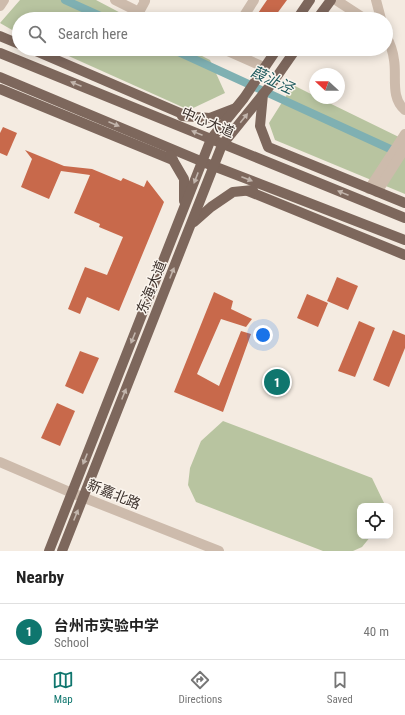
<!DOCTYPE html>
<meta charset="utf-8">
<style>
body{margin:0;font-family:"Roboto Condensed","Noto Sans SC",sans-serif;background:#f2f2f2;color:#222}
.controls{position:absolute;right:12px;bottom:12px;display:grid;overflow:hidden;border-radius:8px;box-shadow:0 2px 10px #0003}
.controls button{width:36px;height:36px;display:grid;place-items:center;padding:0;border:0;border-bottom:1px solid #e0e0e0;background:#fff;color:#222;font:20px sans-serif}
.compass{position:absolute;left:309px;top:68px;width:36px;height:36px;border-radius:50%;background:#fff;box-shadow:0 2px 10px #0003;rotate:291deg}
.you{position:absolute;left:263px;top:335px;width:14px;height:14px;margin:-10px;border:3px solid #fff;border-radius:50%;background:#1a73e8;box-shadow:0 0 0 6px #1a73e833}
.badge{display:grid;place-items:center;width:26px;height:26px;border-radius:50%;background:#0f766e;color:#fff;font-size:13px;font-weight:700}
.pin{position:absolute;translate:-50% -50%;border:2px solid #fff;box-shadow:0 1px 4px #0006}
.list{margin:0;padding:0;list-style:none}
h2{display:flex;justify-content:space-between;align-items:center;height:52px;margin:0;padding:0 16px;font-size:17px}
h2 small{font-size:13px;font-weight:400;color:#767676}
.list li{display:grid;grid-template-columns:26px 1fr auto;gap:12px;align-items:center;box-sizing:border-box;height:56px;padding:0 16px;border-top:1px solid #e0e0e0}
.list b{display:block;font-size:15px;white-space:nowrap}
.list p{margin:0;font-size:13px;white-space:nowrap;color:#767676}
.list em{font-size:13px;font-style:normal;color:#767676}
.icon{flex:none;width:22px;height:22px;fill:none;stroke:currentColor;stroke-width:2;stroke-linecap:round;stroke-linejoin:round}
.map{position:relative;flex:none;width:405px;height:551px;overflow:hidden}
.search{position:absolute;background:#fff;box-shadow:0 2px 10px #0003;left:12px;right:12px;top:12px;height:44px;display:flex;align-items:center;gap:10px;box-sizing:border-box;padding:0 14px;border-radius:22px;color:#767676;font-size:15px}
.sheet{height:108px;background:#fff}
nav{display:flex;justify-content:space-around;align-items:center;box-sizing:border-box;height:56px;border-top:1px solid #e0e0e0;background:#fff;font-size:11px;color:#767676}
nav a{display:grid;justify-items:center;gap:2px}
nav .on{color:#0f766e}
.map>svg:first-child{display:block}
.green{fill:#b8c4a0}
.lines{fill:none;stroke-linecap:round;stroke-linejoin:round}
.canal{stroke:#7fb0b2;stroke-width:8}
.building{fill:#c8694b}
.minor{stroke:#cdbbac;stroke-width:10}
.major{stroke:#7d675c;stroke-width:10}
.oneway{fill:#c2b5ac}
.labels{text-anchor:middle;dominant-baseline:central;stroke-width:3;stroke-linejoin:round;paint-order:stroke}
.street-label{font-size:14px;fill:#3b302b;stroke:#fbf5ee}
.water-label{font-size:15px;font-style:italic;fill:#1f5a5e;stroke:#fbf5ee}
</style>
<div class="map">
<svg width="405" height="551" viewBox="0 0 405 551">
<rect width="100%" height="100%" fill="#f4ebe1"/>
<g class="green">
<polygon points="20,0 96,0 132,19 19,19 19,34 0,23"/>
<polygon points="53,49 188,49 210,60 225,93 189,110"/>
<polygon points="293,85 315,96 315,98 319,98 405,140 405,194 275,140 269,123"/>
<polygon points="223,421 372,478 385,505 360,506 360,536 371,536 362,547 353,551 323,551 196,502 188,485 190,468 201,441"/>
</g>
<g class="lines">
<g class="canal">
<polyline points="65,0 107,19"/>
<polyline points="172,49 399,153"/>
</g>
</g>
<g class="building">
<polygon points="267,0 287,0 273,19 254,19"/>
<polygon points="3,127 17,133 7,156 0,153 0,133"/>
<polygon points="25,150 64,166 92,169 121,181 123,178 144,187 147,180 164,202 119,311 87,297 80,314 68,309 85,267 107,275 123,237 99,227 100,224 74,213 90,175 61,171 49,199 21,187 32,159"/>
<polygon points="337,277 358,286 348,310 327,301"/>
<polygon points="214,292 233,301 231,309 252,319 246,327 221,319 197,374 219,386 241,331 251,334 223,412 174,392"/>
<polygon points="307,294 328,303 318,327 297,318"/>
<polygon points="359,321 375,328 355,377 338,371"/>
<polygon points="393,330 405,335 405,348 389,387 373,380"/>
<polygon points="80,351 99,358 83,394 65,386"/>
<polygon points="57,403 75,411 60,446 41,438"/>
</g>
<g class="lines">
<g class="minor">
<polyline points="115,0 139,12 145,1 144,0"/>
<polyline points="336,0 365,19"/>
<polyline points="376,0 381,19"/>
<polyline points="0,6 4,0"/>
<polyline points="242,19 254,0"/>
<path d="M 386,36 C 390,43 393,52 394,60 C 397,76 390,98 405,110"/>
<polyline points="223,49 264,67"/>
<polyline points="369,189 405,134"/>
<polyline points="377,192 405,148"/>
<polyline points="0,462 72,493 219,551"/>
</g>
<g class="major">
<polyline points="297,19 310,0"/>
<polyline points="317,19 331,0"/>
<polyline points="0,36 19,44"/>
<polyline points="31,49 187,116"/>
<polyline points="0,53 405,218"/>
<polyline points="0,77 203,162 405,240"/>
<polyline points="0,89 173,160"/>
<polyline points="263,94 260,126 268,147 405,203"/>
<polyline points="182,116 210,118 236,108"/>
<polyline points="170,155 184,179 184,201"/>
<polyline points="248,191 405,255"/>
<polyline points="194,222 211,207 233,192 253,190"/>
<polyline points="49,551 211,139 244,98 277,49"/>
<polyline points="62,551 222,145 273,82 296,49"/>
</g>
</g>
<defs><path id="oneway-solid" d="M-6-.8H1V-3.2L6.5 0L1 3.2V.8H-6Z"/></defs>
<g class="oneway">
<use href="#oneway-solid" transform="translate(76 84) rotate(-158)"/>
<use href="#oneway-solid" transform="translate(244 118) rotate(-51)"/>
<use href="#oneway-solid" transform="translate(114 124) rotate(23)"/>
<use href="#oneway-solid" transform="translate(197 133) rotate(-158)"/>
<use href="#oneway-solid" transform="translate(196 178) rotate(111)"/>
<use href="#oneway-solid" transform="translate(247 179) rotate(21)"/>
<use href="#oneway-solid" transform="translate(343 193) rotate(-158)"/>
<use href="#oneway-solid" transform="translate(172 273) rotate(-68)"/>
<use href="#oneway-solid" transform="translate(133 338) rotate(112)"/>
<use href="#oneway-solid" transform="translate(124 394) rotate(-68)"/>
<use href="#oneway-solid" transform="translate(85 459) rotate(112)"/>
<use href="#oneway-solid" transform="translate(76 515) rotate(-68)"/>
</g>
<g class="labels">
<g class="street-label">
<text transform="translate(208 122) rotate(23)">中心大道</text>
<text transform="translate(151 287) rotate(-68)">东海大道</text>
<text transform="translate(114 494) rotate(22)">新嘉北路</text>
</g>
<g class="water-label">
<text transform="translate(272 80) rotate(25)">葭沚泾</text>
</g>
</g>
</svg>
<div class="controls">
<button><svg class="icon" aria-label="locate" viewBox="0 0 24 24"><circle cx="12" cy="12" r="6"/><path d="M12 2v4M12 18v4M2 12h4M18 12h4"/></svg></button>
</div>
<svg class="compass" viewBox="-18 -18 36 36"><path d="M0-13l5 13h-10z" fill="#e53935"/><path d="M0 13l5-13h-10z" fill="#767676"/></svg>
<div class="you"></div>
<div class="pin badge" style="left:277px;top:382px">1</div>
<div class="search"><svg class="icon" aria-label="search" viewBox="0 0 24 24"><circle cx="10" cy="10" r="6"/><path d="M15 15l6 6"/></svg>Search here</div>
</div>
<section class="sheet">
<h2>Nearby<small></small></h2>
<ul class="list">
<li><span class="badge">1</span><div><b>台州市实验中学</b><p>School</p></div><em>40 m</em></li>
</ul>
</section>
<nav>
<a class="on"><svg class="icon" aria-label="map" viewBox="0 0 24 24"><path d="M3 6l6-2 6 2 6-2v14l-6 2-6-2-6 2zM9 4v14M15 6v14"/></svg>Map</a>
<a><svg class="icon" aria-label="directions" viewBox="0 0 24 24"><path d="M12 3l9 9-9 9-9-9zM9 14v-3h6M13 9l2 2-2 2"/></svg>Directions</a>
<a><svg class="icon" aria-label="saved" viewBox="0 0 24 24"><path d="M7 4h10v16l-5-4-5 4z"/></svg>Saved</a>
</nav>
